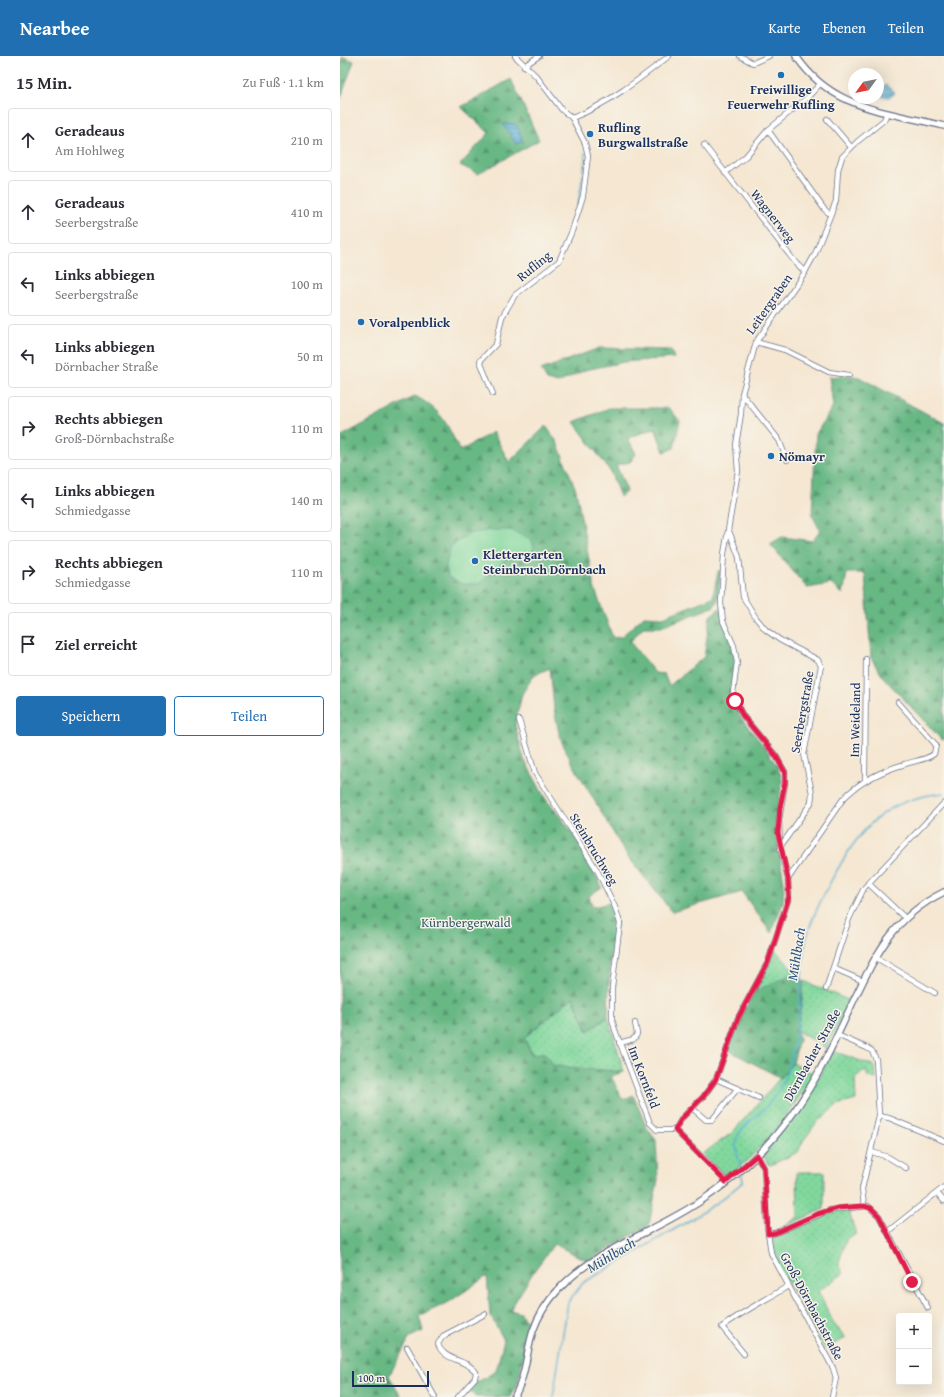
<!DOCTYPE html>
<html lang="de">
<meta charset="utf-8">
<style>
body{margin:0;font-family:"Gentium Book Plus",serif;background:#f7f7f7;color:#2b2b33}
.controls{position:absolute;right:12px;bottom:12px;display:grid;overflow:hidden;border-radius:4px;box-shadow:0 4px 16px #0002}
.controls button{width:36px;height:36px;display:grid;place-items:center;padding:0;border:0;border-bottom:1px solid #e1e1e2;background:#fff;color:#2b2b33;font:20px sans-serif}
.compass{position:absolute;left:508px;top:12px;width:36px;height:36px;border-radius:50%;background:#fff;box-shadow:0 4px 16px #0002;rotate:237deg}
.scale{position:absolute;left:12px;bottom:10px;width:77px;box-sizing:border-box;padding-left:4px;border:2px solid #1b2f5e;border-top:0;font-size:11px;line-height:14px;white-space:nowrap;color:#1b2f5e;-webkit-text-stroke:3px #f7f3e8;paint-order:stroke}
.stop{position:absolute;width:12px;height:12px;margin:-9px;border:3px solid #e11d48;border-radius:50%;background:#fff}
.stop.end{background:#e11d48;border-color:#fff;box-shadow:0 1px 4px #0008}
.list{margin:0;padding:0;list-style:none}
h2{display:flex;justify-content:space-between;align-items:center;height:52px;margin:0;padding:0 16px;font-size:17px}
h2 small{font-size:13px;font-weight:400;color:#7c7c81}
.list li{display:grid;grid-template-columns:26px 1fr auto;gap:12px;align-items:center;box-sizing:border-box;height:64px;margin:0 8px 8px;padding:0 8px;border:1px solid #e1e1e2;border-radius:4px}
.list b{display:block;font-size:15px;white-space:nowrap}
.list p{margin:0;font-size:13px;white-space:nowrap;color:#7c7c81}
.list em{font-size:13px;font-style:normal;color:#7c7c81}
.actions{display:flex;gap:8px;padding:12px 16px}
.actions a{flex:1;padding:9px 0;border:1px solid #1f6fb2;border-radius:4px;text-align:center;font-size:14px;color:#1f6fb2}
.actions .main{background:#1f6fb2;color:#fff}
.icon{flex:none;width:22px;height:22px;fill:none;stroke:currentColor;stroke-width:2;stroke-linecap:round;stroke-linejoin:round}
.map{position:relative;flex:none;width:604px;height:1341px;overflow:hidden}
header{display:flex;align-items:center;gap:24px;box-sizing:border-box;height:56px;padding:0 20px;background:#1f6fb2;color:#fff}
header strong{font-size:19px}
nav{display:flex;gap:22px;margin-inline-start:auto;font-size:14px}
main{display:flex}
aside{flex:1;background:#fff}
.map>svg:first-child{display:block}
.grass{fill:url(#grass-dots);stroke:#4e847e}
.forest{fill:url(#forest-firs);stroke:#427471}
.garden{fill:#81d89d;stroke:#4e847e}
.water{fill:url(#water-rules);stroke:#386f98}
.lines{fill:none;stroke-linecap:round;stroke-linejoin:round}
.stream{stroke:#56afd3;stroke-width:1.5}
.minor-casing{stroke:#676f87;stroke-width:6}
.tertiary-casing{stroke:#676f87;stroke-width:8}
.minor{stroke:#fff;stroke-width:4.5}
.tertiary{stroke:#fff;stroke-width:5.5}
.route{stroke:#e11d48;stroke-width:5}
.poi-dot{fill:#1f6fb2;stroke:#f7f3e8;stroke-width:1.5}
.labels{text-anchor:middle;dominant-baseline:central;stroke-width:3;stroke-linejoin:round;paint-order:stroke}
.poi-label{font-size:13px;font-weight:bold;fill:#1b2f5e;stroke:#f7f3e8;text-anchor:start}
.street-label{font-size:13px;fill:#1b2f5e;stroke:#f7f3e8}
.park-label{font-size:13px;fill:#34596e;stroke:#f7f3e8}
.water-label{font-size:14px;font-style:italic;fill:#2d5581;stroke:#f7f3e8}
</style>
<header>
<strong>Nearbee</strong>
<nav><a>Karte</a><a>Ebenen</a><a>Teilen</a></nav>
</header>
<main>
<aside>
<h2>15 Min.<small>Zu Fuß · 1.1 km</small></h2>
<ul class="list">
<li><svg class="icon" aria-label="ahead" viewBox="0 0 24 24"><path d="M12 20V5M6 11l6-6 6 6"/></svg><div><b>Geradeaus</b><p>Am Hohlweg</p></div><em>210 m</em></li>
<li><svg class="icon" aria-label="ahead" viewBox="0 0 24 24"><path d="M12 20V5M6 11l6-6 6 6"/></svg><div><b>Geradeaus</b><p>Seerbergstraße</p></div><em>410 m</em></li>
<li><svg class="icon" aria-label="left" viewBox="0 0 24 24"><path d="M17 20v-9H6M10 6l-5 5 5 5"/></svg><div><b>Links abbiegen</b><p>Seerbergstraße</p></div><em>100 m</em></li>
<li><svg class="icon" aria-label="left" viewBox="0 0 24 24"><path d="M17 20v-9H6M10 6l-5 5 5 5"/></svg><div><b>Links abbiegen</b><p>Dörnbacher Straße</p></div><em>50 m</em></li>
<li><svg class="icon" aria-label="right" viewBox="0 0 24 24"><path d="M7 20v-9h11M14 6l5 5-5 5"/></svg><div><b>Rechts abbiegen</b><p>Groß-Dörnbachstraße</p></div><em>110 m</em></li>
<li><svg class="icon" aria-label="left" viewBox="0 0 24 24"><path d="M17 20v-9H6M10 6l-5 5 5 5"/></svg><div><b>Links abbiegen</b><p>Schmiedgasse</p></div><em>140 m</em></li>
<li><svg class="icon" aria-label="right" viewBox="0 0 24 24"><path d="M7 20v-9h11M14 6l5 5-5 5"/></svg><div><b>Rechts abbiegen</b><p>Schmiedgasse</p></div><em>110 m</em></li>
<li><svg class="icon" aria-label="arrive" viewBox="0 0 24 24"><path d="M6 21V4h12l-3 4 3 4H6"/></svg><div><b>Ziel erreicht</b></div></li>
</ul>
<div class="actions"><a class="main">Speichern</a><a>Teilen</a></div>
</aside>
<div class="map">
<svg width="604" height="1341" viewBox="0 0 604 1341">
<defs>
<pattern id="grass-dots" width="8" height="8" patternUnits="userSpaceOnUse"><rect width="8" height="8" fill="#81d89d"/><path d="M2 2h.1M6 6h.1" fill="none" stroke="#6fba8a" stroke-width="1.8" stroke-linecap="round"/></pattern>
<pattern id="forest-firs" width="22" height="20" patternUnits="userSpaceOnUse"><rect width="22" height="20" fill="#68b884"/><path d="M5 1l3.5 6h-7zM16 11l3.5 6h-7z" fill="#55966f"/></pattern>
<pattern id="water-rules" width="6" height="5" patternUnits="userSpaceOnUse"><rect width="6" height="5" fill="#56afd3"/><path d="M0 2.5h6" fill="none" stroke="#468fae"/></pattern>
</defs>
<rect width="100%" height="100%" fill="#f7f3e8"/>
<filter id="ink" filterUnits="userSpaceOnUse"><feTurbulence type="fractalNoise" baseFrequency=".025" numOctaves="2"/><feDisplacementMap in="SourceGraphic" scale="8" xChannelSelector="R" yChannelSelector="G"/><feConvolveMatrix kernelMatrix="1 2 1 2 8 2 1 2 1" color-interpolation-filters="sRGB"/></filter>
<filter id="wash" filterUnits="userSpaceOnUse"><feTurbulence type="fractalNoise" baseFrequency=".012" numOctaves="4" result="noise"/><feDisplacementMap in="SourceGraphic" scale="16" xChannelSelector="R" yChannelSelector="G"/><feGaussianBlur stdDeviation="0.9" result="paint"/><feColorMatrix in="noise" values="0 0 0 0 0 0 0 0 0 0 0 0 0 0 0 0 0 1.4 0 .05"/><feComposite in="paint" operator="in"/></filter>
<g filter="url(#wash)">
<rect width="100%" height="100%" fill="#f5e7d2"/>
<g class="grass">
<polygon points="435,894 464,925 510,945 486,992 457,975 463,939 414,936 421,925"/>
<polygon points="233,941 248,975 268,961 284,1016 214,1010 204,997 192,998 184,982"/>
<polygon points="493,995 535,1010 536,1023 528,1021 526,1015 523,1015 515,1022 516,1044 497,1049 477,1066 463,1085 458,1096 431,1109 428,1108 424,1100 425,1094 474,1030"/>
<path d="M 453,1007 L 474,1018 C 450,1056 423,1095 387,1121 L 362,1098 L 392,1077 Z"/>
<polygon points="457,1116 484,1116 484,1153 442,1172 458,1161"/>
<polygon points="508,1153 516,1178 507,1182 499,1206 503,1218 478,1235 494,1268 506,1282 485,1293 436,1205 432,1193 431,1185 436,1179 482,1159"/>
</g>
<g class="forest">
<polygon points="3,1 14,5 0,44 0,6"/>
<polygon points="171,23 199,84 138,118 120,109 149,77 121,51"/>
<polygon points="259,292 331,294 334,302 284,306 245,314 218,327 207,324 201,314"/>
<polygon points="509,319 519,321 604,367 604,684 601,683 543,621 531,602 525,517 507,517 503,538 491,528 467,532 430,488 442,481 473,485 480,474 472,459 476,378 493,350 489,321"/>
<path d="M 75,340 C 102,354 107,368 120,395 L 153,376 L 169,406 L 206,370 L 217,386 L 236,434 L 254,531 L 273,582 L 281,581 L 304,560 L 323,561 L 373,541 L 378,515 L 381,514 L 378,544 L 373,551 L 321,571 L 303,571 L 290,586 L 315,617 L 324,618 L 329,630 L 364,601 L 370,560 L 380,552 C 385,568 397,596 395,612 C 393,625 387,638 394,651 C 406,672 439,702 442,725 L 435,770 L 444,827 L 443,847 L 431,877 L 402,836 L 332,856 L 286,798 L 231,705 L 220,682 L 214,652 L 210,612 L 194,619 L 182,638 L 175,669 L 184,703 L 205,742 L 233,777 L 262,831 L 249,840 L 253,851 L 269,847 L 277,867 L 270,904 L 268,961 L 248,975 L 233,941 L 184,982 L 192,998 L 204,997 L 214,1010 L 284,1016 L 271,1020 L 283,1044 L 293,1039 L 307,1072 L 316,1084 L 318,1124 L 309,1169 L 248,1205 L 214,1188 L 194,1215 L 170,1254 L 181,1257 L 184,1263 L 190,1267 L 178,1326 L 170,1341 L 135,1341 L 128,1332 L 156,1315 L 164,1284 L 150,1259 L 147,1220 L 109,1246 L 79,1260 L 83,1275 L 70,1281 L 49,1320 L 62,1341 L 0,1341 L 0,381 Z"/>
<polygon points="269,352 329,352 340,365 334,392 324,396 315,372 288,382 296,398 290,406 276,409 287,435 280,441 270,415 234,366"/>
<polygon points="454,917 464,925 457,975 459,984 453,1007 441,1022 388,994 399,965 414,936"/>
</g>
<polygon class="garden" points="152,474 171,474 192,485 194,492 187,501 170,499 139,528 122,528 108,521 106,509 111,490 132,477"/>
<g class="water">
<polygon points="546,29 555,37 550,41 538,40 538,32"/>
<polygon points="163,68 176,68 182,82 181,86 176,88"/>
</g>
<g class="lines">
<g class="stream">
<polyline points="244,115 245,97"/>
<polyline points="238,149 243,119"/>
<path d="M 401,1110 C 399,1104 396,1096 396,1089 C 396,1073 415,1063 425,1052 C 434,1042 443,1029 447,1016 C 461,975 459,932 465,890 C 469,867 480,846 491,825 C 519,774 542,743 604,737"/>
<polyline points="213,1341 228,1246 243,1227 352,1163 382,1143 403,1126 402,1119"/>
</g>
</g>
</g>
<g filter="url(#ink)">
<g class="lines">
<g class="minor-casing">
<g id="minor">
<polyline points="175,0 197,21 222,54 232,62"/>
<polyline points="400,0 413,7 429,0"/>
<polyline points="184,10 199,0"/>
<polyline points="487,63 511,91"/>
<polyline points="428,74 484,153 490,158"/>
<polyline points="364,89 455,206 465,216"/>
<polyline points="385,117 406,100 428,74 467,42 480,28"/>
<polyline points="416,286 445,294 489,316 509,319"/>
<path d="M 153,338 L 140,305 L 156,288 L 162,261 L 175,239 L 219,205 L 232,175 L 243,140 L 248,100 L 245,87 L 232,62 C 265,50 301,22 329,0"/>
<polyline points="402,338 439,384 447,404"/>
<polyline points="179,664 195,717 257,814 275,851 280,867 272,932 272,963 275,974 310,1067 317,1074 335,1074"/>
<polyline points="525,724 526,603"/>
<polyline points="440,791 439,764 445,727 445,716 436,700 403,660 395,645 393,637 397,606 394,590 383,565 381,547 384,498 398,415 396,389 401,358 402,338 416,286 465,216 475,198 496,145 498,114 502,101 518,85 544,64 547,57"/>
<path d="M 448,823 L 503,743 C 520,725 541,715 565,708 C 574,705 586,704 594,698 L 596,689 L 558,646"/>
<polyline points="528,827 565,862"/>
<polyline points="535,901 595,937"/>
<polyline points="493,912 523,925"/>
<polyline points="486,933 509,863 524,832 604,747"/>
<polyline points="497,979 527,992 532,995 536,1003 539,1060 522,1133 524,1149"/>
<polyline points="279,987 294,983 297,978 295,967"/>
<polyline points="376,1023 419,1042"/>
<polyline points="352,1052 366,1064 372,1064 398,1032"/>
<polyline points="539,1060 549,1062 604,1085"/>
<polyline points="532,1096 548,1101 566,1112"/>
<polyline points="417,1099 424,1112 427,1170 431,1197 493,1312 496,1322 492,1341"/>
<polyline points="387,1126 335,1074 342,1062 363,1041 376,1023 398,962 428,906 449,841 448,823 440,791 471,747 472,737 464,698 481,610 478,604 440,584 426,574 416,562 403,541 399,501 389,475"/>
<polyline points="597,1137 604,1145"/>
<polyline points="547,1176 604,1131"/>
<polyline points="428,1178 435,1177 490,1154 528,1150 539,1160 588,1252"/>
<polyline points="67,1291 95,1341"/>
<path d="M 404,1298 L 382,1271 C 403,1255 426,1244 448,1230"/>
<path d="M 118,1341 L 135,1322 L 136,1316 C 127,1303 103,1305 98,1288 L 103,1280 L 145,1258"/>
</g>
</g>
<g class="tertiary-casing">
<g id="tertiary">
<path d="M 456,0 C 492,54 546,55 604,70"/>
<path d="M 174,1341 C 186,1321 186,1297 193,1275 C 198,1260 207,1246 218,1234 C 250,1199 293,1184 334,1161 C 380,1136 420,1102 451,1060 C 476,1026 494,987 512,948 C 535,900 553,861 604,836"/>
</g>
</g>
<use href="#minor" class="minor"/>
<use href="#tertiary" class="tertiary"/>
</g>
</g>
<g class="lines" filter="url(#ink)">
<polyline class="route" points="395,645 403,660 436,700 445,716 445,727 440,752 438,777 448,823 449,841 428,906 398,962 376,1023 363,1041 342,1062 335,1074 386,1126 417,1099 424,1112 428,1178 435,1177 478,1158 498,1152 524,1150 531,1152 539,1160 572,1226"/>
</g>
<g class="poi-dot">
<circle cx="441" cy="19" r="4"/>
<circle cx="250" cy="78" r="4"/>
<circle cx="21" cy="266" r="4"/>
<circle cx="431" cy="400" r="4"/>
<circle cx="135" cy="505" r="4"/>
</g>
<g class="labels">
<g class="poi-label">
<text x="441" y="33" text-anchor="middle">Freiwillige<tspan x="441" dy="15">Feuerwehr Rufling</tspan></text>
<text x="258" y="71">Rufling<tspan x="258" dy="15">Burgwallstraße</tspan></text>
<text x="29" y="266">Voralpenblick</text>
<text x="439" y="400">Nömayr</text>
<text x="143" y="498">Klettergarten<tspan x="143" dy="15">Steinbruch Dörnbach</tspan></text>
</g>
<g class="street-label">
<text transform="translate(433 160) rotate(52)">Wagnerweg</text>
<text transform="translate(194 210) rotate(-39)">Rufling</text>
<text transform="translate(429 248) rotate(-55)">Leitergraben</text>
<text transform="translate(462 656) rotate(-80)">Seerbergstraße</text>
<text transform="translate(515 664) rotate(-89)">Im Weideland</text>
<text transform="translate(254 793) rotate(59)">Steinbruchweg</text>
<text transform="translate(472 999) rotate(-61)">Dörnbacher Straße</text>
<text transform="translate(304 1021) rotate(69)">Im Kornfeld</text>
<text transform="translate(472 1250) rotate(62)">Groß-Dörnbachstraße</text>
</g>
<g class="park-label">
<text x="126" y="866">Kürnbergerwald</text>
</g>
<g class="water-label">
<text transform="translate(456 898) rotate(-81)">Mühlbach</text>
<text transform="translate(271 1199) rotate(-31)">Mühlbach</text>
</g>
</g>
</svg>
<div class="controls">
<button>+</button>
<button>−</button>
</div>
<svg class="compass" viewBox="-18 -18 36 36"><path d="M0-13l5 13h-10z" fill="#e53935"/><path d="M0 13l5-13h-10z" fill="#7c7c81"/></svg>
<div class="scale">100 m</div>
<div class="stop" style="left:395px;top:645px"></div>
<div class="stop end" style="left:572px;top:1226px"></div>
</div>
</main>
